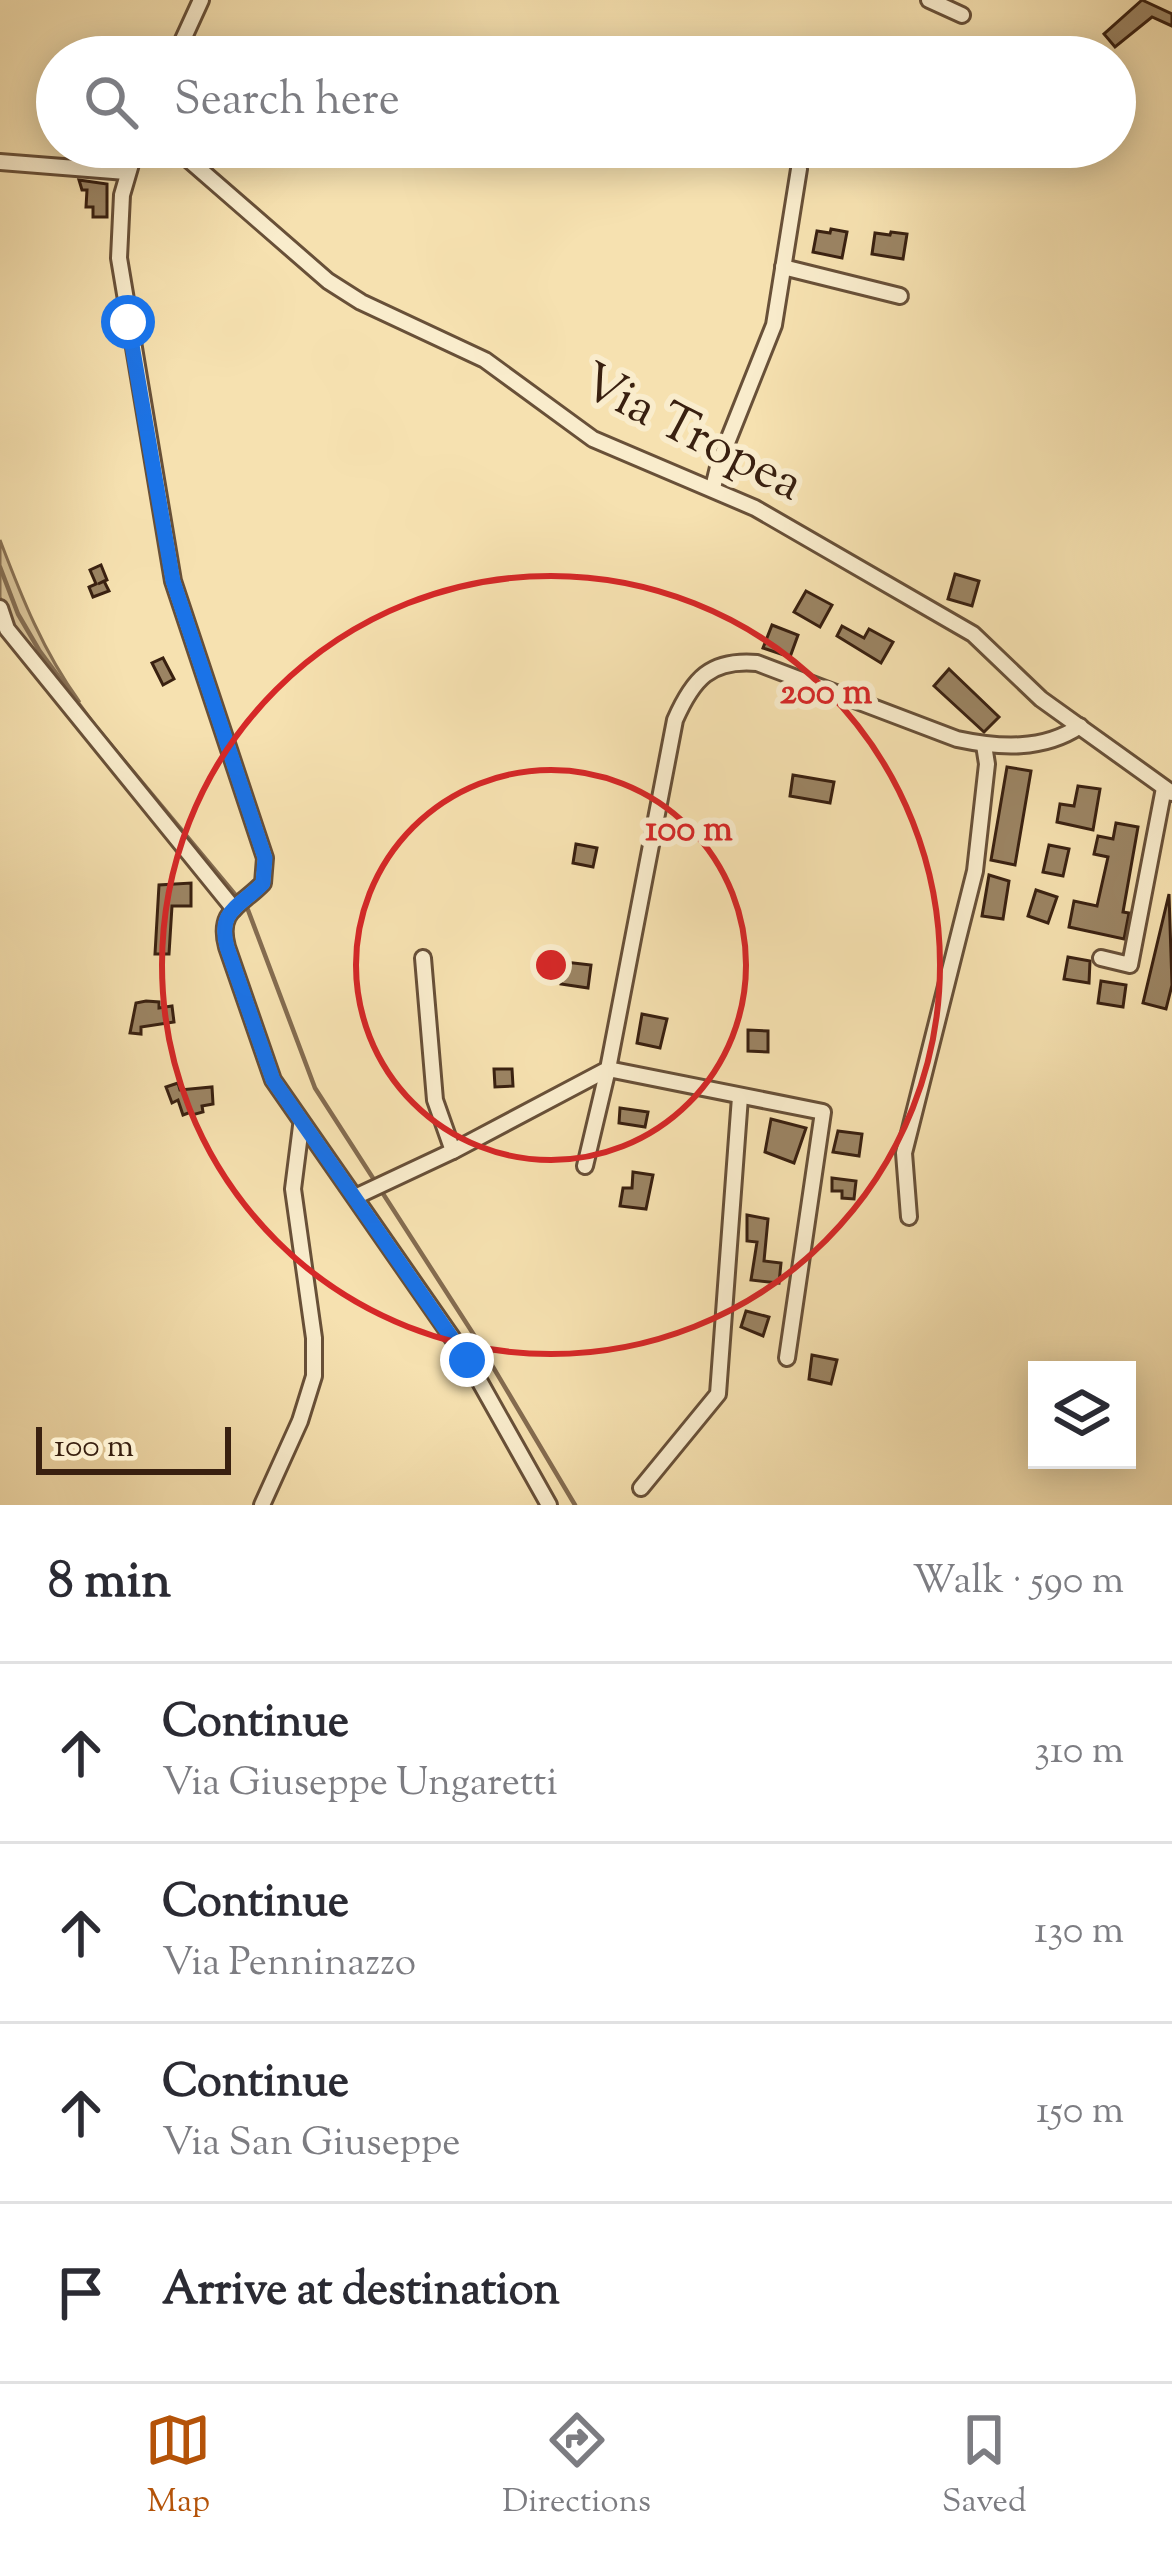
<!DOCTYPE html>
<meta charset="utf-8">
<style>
body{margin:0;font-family:"Sorts Mill Goudy",serif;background:#f7f7f7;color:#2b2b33}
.controls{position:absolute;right:36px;bottom:36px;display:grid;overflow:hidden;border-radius:0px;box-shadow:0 6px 30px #0003}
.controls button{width:108px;height:108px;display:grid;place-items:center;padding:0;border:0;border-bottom:3px solid #e1e1e2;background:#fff;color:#2b2b33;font:60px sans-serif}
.scale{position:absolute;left:36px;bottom:30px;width:195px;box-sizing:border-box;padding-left:12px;border:6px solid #392010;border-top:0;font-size:33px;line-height:42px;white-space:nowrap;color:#392010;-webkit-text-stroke:9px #f9eccc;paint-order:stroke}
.stop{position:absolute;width:36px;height:36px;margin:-27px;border:9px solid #1a73e8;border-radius:50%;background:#fff}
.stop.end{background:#1a73e8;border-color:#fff;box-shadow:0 3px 12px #0008}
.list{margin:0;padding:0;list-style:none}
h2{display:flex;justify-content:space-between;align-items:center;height:156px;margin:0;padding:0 48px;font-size:51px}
h2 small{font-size:39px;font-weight:400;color:#7c7c81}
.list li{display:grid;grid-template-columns:78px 1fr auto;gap:36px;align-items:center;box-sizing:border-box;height:180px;padding:0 48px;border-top:3px solid #e1e1e2}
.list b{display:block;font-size:45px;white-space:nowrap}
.list p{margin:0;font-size:39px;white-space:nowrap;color:#7c7c81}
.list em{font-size:39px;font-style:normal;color:#7c7c81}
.icon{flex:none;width:66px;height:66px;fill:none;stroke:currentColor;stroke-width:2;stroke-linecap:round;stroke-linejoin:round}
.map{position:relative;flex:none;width:1172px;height:1505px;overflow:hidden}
.search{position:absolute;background:#fff;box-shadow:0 6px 30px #0003;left:36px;right:36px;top:36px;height:132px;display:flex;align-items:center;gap:30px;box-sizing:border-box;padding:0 42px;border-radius:66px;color:#7c7c81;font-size:45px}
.sheet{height:876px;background:#fff}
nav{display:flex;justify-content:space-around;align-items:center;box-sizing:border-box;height:168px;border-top:3px solid #e1e1e2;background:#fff;font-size:33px;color:#7c7c81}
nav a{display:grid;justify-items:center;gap:6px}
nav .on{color:#b45309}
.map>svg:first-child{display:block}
.green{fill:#d6c095;stroke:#887052;stroke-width:3}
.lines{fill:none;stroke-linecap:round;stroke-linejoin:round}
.stream{stroke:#846c50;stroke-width:4.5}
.building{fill:#9b8463;stroke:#392010;stroke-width:3}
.minor-casing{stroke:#685038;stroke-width:20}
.minor{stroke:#f9eccc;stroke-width:14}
.route{stroke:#1a73e8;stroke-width:15}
.ring{fill:none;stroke:#d62828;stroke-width:6}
.labels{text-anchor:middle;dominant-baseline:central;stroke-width:12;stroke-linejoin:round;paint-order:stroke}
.street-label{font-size:51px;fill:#392010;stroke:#f9eccc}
.centre{fill:#d62828;stroke:#f9eccc;stroke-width:6}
.ring-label{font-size:36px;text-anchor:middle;font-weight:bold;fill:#d62828;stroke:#f9eccc;stroke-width:12;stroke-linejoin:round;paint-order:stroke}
</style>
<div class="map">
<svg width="1172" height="1505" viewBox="0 0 1172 1505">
<rect width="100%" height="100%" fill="#f6e1b0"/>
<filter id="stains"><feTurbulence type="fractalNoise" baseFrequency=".00167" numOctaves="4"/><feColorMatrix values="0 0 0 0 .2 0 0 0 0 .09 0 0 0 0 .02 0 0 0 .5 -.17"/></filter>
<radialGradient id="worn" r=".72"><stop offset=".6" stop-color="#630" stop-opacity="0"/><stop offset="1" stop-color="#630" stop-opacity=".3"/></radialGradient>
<path class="green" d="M 0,540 C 22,598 43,651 79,701 L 73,705 L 12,630 L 0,597 Z"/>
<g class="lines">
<polyline class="stream" points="0,567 18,614 39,650 95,726 248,910 315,1088 474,1335 575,1505"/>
</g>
<g class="building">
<polygon points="1142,0 1172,14 1172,26 1152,17 1115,47 1104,34"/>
<polygon points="79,180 107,184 107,217 93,217 93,207 86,207 87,190 82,190"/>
<polygon points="831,229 847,232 842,258 813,252 817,231 830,233"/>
<polygon points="891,232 907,234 903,259 872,254 875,233 890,235"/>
<polygon points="101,565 107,580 98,584 104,581 109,591 93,597 89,587 96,584 90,570"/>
<polygon points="955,574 979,581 972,606 948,599"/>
<polygon points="806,591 832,605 820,627 794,612"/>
<polygon points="772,625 798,635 790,657 763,648"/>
<polygon points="842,626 864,638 869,629 893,642 881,663 837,636"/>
<polygon points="163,658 174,679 163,685 152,663"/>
<polygon points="949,669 999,717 984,732 934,686"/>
<polygon points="1007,767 1031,771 1015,865 991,860"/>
<polygon points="793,775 834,782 830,803 790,796"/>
<polygon points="1078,786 1100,789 1093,830 1057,822 1060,804 1074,806"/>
<polygon points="1116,823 1138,827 1123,912 1129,913 1124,939 1069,927 1074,901 1097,906 1108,857 1094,854 1098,836 1113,839"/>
<polygon points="576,844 597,848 593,867 573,863"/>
<polygon points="1049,845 1069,849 1063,876 1043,872"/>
<polygon points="989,875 1009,881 1003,919 982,916"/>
<polygon points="191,883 191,906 172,906 169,954 155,954 159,885"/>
<polygon points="1036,890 1057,897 1048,923 1028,916"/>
<polygon points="1169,894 1172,985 1166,1009 1143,1003"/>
<polygon points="1068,957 1090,961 1089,983 1064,979"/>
<polygon points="565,962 591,965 588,988 561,984"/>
<polygon points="1101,981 1126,985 1123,1007 1098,1003"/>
<polygon points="146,1001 159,1002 159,1008 172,1006 174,1022 141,1027 141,1034 130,1033 136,1003"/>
<polygon points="642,1014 667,1019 660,1048 637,1043"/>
<polygon points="748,1030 768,1031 768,1052 748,1051"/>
<polygon points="494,1069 512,1069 513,1086 495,1087"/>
<polygon points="178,1083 180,1090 212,1087 213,1104 202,1106 203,1112 192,1115 191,1112 183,1115 178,1100 172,1103 166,1087"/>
<polygon points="620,1108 648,1112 645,1127 619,1123"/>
<polygon points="771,1119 806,1128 794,1163 765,1152"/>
<polygon points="838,1131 862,1134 859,1156 833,1152"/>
<polygon points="633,1172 653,1175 646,1209 620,1206 623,1188 632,1188"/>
<polygon points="832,1178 856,1181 854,1199 842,1198 842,1191 832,1191"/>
<polygon points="747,1215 768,1219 764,1261 781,1263 779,1283 751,1280 757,1242 747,1241"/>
<polygon points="746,1311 769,1317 763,1336 741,1327"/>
<polygon points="812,1355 837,1360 831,1384 809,1379"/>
</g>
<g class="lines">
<g class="minor-casing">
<g id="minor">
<polyline points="929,0 962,15"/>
<polyline points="175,57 201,0"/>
<path d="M 136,147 L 122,195 L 119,258 L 173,581 L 265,858 L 263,883 C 240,907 217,910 227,947 L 273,1080 L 467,1359 L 549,1505"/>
<polyline points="174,147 328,281 361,302 485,360 593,439 755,508 973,634 1041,699 1172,793"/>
<polyline points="0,162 126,172"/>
<polyline points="783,267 900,296"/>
<polyline points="713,488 719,463 774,325 799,169"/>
<polyline points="0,608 7,629 234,909"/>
<polyline points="423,958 435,1100 453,1151"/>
<polyline points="1101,958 1130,965 1164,788"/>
<polyline points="585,1166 608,1069 823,1112 787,1358"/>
<path d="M 355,1197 L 453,1151 L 608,1069 L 675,720 C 693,679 710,659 757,663 L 957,739 C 999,748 1043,751 1080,726"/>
<polyline points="909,1217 904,1153 975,871 987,764 984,745"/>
<polyline points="641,1488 718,1394 740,1097"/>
<polyline points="262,1505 300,1421 314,1376 314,1338 293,1189 301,1126"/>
</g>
</g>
<use href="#minor" class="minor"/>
</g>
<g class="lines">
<path class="route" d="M 128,322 L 173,581 L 265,858 L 263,883 C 240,907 217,910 227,947 L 273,1080 L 467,1360"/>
</g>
<g class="ring">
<circle cx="551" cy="965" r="195"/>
<circle cx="551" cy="965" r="389"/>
</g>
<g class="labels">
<g class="street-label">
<text transform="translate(691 435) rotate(27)">Via Tropea</text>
</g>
</g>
<circle cx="551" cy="965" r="18" class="centre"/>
<g class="ring-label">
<text x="826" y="703">200 m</text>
<text x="689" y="840">100 m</text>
</g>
<rect width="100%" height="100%" filter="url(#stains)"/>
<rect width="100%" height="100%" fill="url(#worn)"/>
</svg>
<div class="controls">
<button><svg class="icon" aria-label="layers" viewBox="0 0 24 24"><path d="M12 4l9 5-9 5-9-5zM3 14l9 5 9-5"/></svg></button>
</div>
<div class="scale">100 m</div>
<div class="stop" style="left:128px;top:322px"></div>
<div class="stop end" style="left:467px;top:1360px"></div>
<div class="search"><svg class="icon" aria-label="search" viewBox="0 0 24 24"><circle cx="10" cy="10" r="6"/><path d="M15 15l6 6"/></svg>Search here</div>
</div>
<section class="sheet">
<h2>8 min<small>Walk · 590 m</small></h2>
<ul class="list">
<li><svg class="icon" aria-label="ahead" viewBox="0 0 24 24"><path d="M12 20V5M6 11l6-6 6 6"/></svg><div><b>Continue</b><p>Via Giuseppe Ungaretti</p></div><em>310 m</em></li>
<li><svg class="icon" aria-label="ahead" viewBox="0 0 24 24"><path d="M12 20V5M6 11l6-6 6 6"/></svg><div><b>Continue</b><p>Via Penninazzo</p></div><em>130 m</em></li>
<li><svg class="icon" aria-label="ahead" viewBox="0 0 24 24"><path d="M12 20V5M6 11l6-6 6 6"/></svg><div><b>Continue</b><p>Via San Giuseppe</p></div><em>150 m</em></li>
<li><svg class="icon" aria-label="arrive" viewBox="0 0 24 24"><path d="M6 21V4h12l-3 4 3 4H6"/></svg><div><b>Arrive at destination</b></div></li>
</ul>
</section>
<nav>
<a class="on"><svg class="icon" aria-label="map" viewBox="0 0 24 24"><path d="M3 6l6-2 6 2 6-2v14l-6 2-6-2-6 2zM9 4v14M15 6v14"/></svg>Map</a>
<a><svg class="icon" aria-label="directions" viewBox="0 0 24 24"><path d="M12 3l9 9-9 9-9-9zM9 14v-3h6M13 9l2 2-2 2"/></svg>Directions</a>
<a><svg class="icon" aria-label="saved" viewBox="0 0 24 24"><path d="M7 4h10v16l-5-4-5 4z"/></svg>Saved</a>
</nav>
